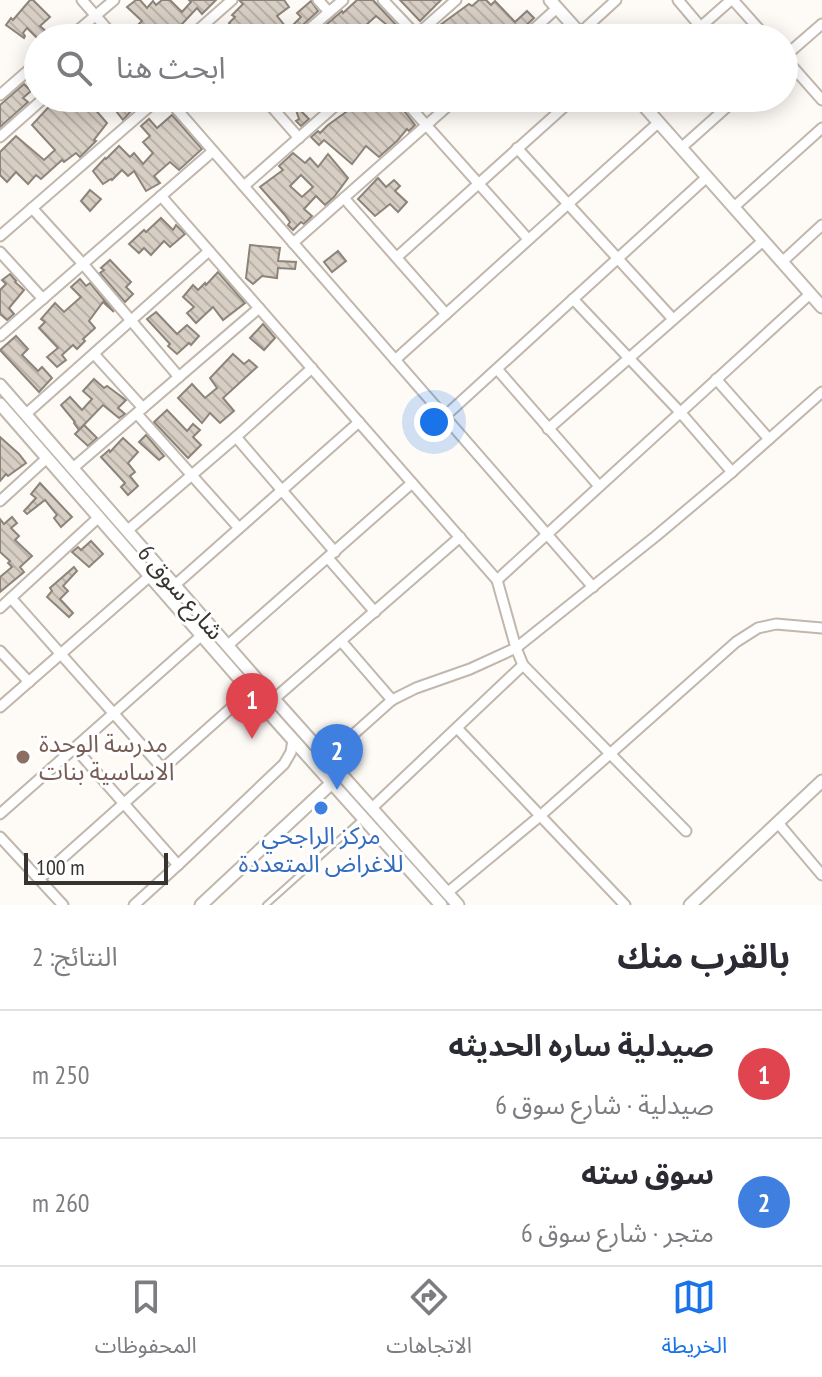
<!DOCTYPE html>
<html lang="ar">
<meta charset="utf-8">
<style>
body{margin:0;font-family:"PT Sans Narrow","Noto Sans Arabic",sans-serif;background:#f2f2f3;color:#2b2b33;direction:rtl}
.scale{position:absolute;left:24px;bottom:20px;width:144px;box-sizing:border-box;padding-left:8px;border:4px solid #37332f;border-top:0;font-size:22px;line-height:28px;white-space:nowrap;color:#37332f;-webkit-text-stroke:6px #fff;paint-order:stroke}
.you{position:absolute;left:434px;top:422px;width:28px;height:28px;margin:-20px;border:6px solid #fff;border-radius:50%;background:#1a73e8;box-shadow:0 0 0 12px #1a73e833}
.badge{display:grid;place-items:center;width:52px;height:52px;border-radius:50%;background:#1a73e8;color:#fff;font-size:26px;font-weight:700}
.pin{position:absolute;translate:-50% -66px;filter:drop-shadow(0 2px 4px #0008)}
.pin::after{content:'';position:absolute;top:42px;width:28px;height:24px;background:inherit;clip-path:polygon(0 0,100% 0,50% 100%)}
.list{margin:0;padding:0;list-style:none}
h2{display:flex;justify-content:space-between;align-items:center;height:104px;margin:0;padding:0 32px;font-size:34px}
h2 small{font-size:26px;font-weight:400;color:#7c7c81}
.list li{display:grid;grid-template-columns:52px 1fr auto;gap:24px;align-items:center;box-sizing:border-box;height:128px;padding:0 32px;border-top:2px solid #e1e1e2}
.list b{display:block;font-size:30px;white-space:nowrap}
.list p{margin:0;font-size:26px;white-space:nowrap;color:#7c7c81}
.list em{font-size:26px;font-style:normal;color:#7c7c81}
.icon{flex:none;width:44px;height:44px;fill:none;stroke:currentColor;stroke-width:2;stroke-linecap:round;stroke-linejoin:round}
.map{position:relative;flex:none;width:822px;height:905px;overflow:hidden;direction:ltr}
.search{position:absolute;background:#fff;box-shadow:0 4px 20px #0003;left:24px;right:24px;top:24px;height:88px;display:flex;align-items:center;gap:20px;box-sizing:border-box;padding:0 28px;border-radius:44px;color:#7c7c81;font-size:30px}
.sheet{height:360px;background:#fff}
nav{display:flex;justify-content:space-around;align-items:center;box-sizing:border-box;height:112px;border-top:2px solid #e1e1e2;background:#fff;font-size:22px;color:#7c7c81}
nav a{display:grid;justify-items:center;gap:4px}
nav .on{color:#1a73e8}
.map>svg:first-child{display:block}
.building{fill:url(#building-back-hatch);stroke:#8c847a;stroke-width:2;fill-rule:evenodd}
.lines{fill:none;stroke-linecap:round;stroke-linejoin:round}
.service-casing{stroke:#c0b7ad;stroke-width:8}
.minor-casing{stroke:#c0b7ad;stroke-width:13}
.tertiary-casing{stroke:#c0b7ad;stroke-width:15}
.service{stroke:#fff;stroke-width:4}
.minor{stroke:#fff;stroke-width:9}
.tertiary{stroke:#fff;stroke-width:11}
.education-dot{fill:#8d6e63;stroke:#fff;stroke-width:3}
.shop-dot{fill:#3f7fe0;stroke:#fff;stroke-width:3}
.labels{text-anchor:middle;dominant-baseline:central;stroke-width:6;stroke-linejoin:round;paint-order:stroke}
.street-label{font-size:24px;fill:#37332f;stroke:#fff}
.education-label{font-size:24px;fill:#785e54;stroke:#fff;text-anchor:start}
.shop-label{font-size:24px;fill:#366cbe;stroke:#fff}
</style>
<div class="map">
<svg width="822" height="905" viewBox="0 0 822 905">
<defs>
<pattern id="building-back-hatch" width="6" height="6" patternUnits="userSpaceOnUse" patternTransform="scale(2)"><rect width="6" height="6" fill="#d7cec4"/><path d="M-1 5l2 2M0 0l6 6M5-1l2 2" fill="none" stroke="#b9b1a9"/></pattern>
</defs>
<rect width="100%" height="100%" fill="#fefaf6"/>
<g class="building">
<polygon points="30,0 33,0 50,17 40,26 48,33 43,38 38,39 27,28 23,33 25,36 24,38 6,25 11,18 13,20"/>
<polygon points="136,0 140,0 147,8 153,1 156,5 162,0 170,0 182,12 191,2 189,0 216,0 202,14 197,8 182,24 186,28 177,38 171,32 166,38 124,38 142,21 127,7"/>
<polygon points="239,0 284,0 289,7 277,16 286,27 273,38 229,38 236,31 229,23 235,17 232,15 243,4"/>
<polygon points="357,0 373,0 397,26 393,30 376,16 365,26 378,38 367,38 361,33 357,38 318,38 327,24 342,11 343,13"/>
<polygon points="400,0 441,0 420,21"/>
<polygon points="479,0 486,0 491,5 495,1 515,22 527,11 534,18 518,33 513,28 503,38 428,38 442,26 440,25 469,4 472,6"/>
<polygon points="311,1 318,11 292,35 287,31 301,17 297,13"/>
<polygon points="24,84 31,91 23,98 28,102 0,127 0,105"/>
<polygon points="57,98 103,98 93,107 107,123 94,140 96,141 80,157 76,153 64,162 62,160 41,179 36,175 28,184 16,172 7,182 0,175 0,152 16,136 44,160 55,150 32,125"/>
<polygon points="106,98 143,98 123,120"/>
<polygon points="303,98 310,106 302,112 309,119 301,126 296,121 299,119 293,101"/>
<polygon points="358,98 382,98 389,104 395,99 415,125 409,131 407,129 397,141 379,157 366,146 352,164 324,140 319,145 311,137 318,131 320,133 328,125 353,107 351,105"/>
<polygon points="172,115 202,149 179,170 170,162 154,176 160,183 146,191 134,171 128,176 122,170 112,180 111,179 103,184 93,171 105,158 106,159 119,146 130,157 134,153 143,164 153,153 143,142 150,136 141,126 149,119 157,128"/>
<path d="M 293,153 L 305,163 L 310,158 L 318,167 L 328,154 L 348,178 L 334,197 L 325,205 L 316,196 L 304,209 L 312,216 L 304,224 L 301,222 L 293,230 L 288,225 L 290,222 L 284,214 L 260,187 L 283,170 L 279,166 ZM 301,175 L 313,187 L 302,197 L 290,186 Z"/>
<polygon points="378,178 386,187 394,180 400,186 395,191 407,202 398,212 390,204 375,216 358,199"/>
<polygon points="90,190 101,199 90,211 81,201"/>
<polygon points="161,218 173,230 176,225 185,234 170,247 164,241 151,255 144,248 139,253 129,244 144,230 146,232"/>
<polygon points="250,245 280,248 278,261 296,262 295,269 278,268 277,278 262,276 253,284 246,278"/>
<polygon points="338,251 346,261 332,272 324,262"/>
<polygon points="110,260 131,282 126,287 133,294 125,302 100,273 104,270 101,268"/>
<polygon points="218,272 245,303 223,320 213,307 196,323 187,313 194,307 183,297 193,285 198,290 205,283 206,285"/>
<polygon points="10,274 16,281 15,282 24,290 9,308 14,314 7,320 0,314 0,290 6,284 2,280"/>
<polygon points="80,279 86,286 90,283 114,312 103,302 89,321 95,328 83,339 85,341 77,349 73,345 62,355 66,360 57,367 47,357 58,348 39,328 45,322 41,319 55,303 64,312 81,297 71,287"/>
<polygon points="156,312 177,334 187,325 199,336 191,345 189,343 177,354 168,346 170,344 147,319"/>
<polygon points="263,324 275,338 264,350 250,338"/>
<polygon points="16,336 28,349 22,355 38,371 42,367 52,378 39,392 0,350"/>
<polygon points="233,354 244,364 249,360 257,367 223,398 234,411 220,423 210,413 202,423 178,398 192,384 205,398 217,388 210,378"/>
<polygon points="94,379 104,388 107,386 126,400 118,408 125,414 119,418 103,405 79,430 74,423 75,422 61,405 70,397 82,410 92,399 83,391"/>
<polygon points="167,410 187,431 193,424 200,430 193,437 201,445 188,458 154,422"/>
<polygon points="84,425 97,438 88,446 75,434"/>
<polygon points="146,435 164,456 159,460 139,442"/>
<polygon points="0,437 19,454 26,463 8,476 6,474 0,481"/>
<polygon points="123,438 138,452 128,463 135,472 130,476 138,486 128,495 121,487 125,483 101,457 109,450 110,452"/>
<polygon points="40,483 72,517 61,527 54,518 57,515 45,500 27,514 24,511 36,498 31,494"/>
<polygon points="12,517 17,523 11,528 19,536 15,540 32,556 20,567 24,572 0,592 0,577 12,567 8,563 10,561 0,552 0,519 4,524"/>
<polygon points="91,541 103,554 89,567 72,552 78,547 81,550"/>
<polygon points="74,567 77,571 63,586 68,591 60,599 73,613 69,617 47,597 52,591 50,588"/>
</g>
<g class="lines">
<g class="service-casing">
<polyline id="service" points="266,905 361,820"/>
</g>
<g class="minor-casing">
<g id="minor">
<polyline points="82,0 115,38"/>
<polyline points="318,0 329,12"/>
<polyline points="383,0 419,38"/>
<polyline points="678,0 710,38"/>
<polyline points="733,0 767,38"/>
<polyline points="822,24 784,57 822,100"/>
<polyline points="201,28 210,38"/>
<polyline points="580,33 616,0"/>
<polyline points="69,38 114,0"/>
<polyline points="189,38 232,0"/>
<polyline points="299,38 343,0"/>
<polyline points="413,38 456,0"/>
<polyline points="524,38 557,8"/>
<polyline points="688,38 731,0"/>
<polyline points="0,95 38,62"/>
<polyline points="167,98 593,587"/>
<polyline points="264,98 299,138"/>
<polyline points="402,98 528,239"/>
<polyline points="0,137 44,98"/>
<polyline points="517,148 672,318"/>
<polyline points="681,148 737,98"/>
<polyline points="244,186 344,98"/>
<polyline points="161,196 497,580 516,648 523,665 686,831"/>
<polyline points="344,198 446,314"/>
<polyline points="734,207 822,128"/>
<polyline points="32,208 83,264 179,377"/>
<polyline points="0,236 159,98"/>
<polyline points="293,243 457,98"/>
<polyline points="0,252 43,299"/>
<polyline points="397,257 574,98"/>
<polyline points="782,262 822,225"/>
<polyline points="573,299 680,412 732,472"/>
<polyline points="0,336 213,151"/>
<polyline points="94,354 143,408"/>
<polyline points="395,360 659,122"/>
<polyline points="497,369 599,486"/>
<polyline points="716,379 769,439"/>
<polyline points="26,414 209,251"/>
<polyline points="137,414 239,528"/>
<polyline points="444,417 707,177"/>
<polyline points="548,429 763,241"/>
<polyline points="236,437 335,552"/>
<polyline points="73,468 259,308"/>
<polyline points="0,501 47,458"/>
<polyline points="128,530 236,437 312,368"/>
<polyline points="328,558 375,612"/>
<polyline points="497,580 810,294"/>
<polyline points="175,585 359,422"/>
<polyline points="11,598 163,769"/>
<polyline points="0,608 99,517"/>
<polyline points="341,641 392,700"/>
<polyline points="227,646 412,483"/>
<polyline points="0,651 29,682"/>
<polyline points="274,699 460,537"/>
<polyline points="0,707 151,575"/>
<polyline points="457,728 625,905"/>
<polyline points="75,748 178,865 134,905"/>
<polyline points="327,758 392,700 416,688 470,669 516,648 656,536 732,472 822,392"/>
<polyline points="372,808 523,665"/>
<polyline points="0,814 202,635"/>
<polyline points="778,823 822,875"/>
<polyline points="0,837 63,905"/>
<polyline points="178,865 284,764 291,752 293,740"/>
<polyline points="39,879 250,691"/>
<polyline points="447,893 540,816 736,642 758,628 776,624 822,628"/>
</g>
</g>
<g class="tertiary-casing">
<g id="tertiary">
<polyline points="550,0 584,38"/>
<polyline points="637,98 822,307"/>
<polyline points="0,385 274,699 458,905"/>
<polyline points="0,404 278,723 441,905"/>
<polyline points="201,905 335,780"/>
<polyline points="690,905 822,781"/>
</g>
</g>
<use href="#service" class="service"/>
<use href="#minor" class="minor"/>
<use href="#tertiary" class="tertiary"/>
</g>
<circle class="education-dot" cx="23" cy="757" r="8"/>
<circle class="shop-dot" cx="321" cy="808" r="8"/>
<g class="labels">
<g class="street-label">
<text transform="translate(181 592) rotate(49)">شارع سوق 6</text>
</g>
<g class="education-label">
<text x="39" y="743">مدرسة الوحدة<tspan x="39" dy="28">الاساسية بنات</tspan></text>
</g>
<g class="shop-label">
<text x="321" y="835">مركز الراجحي<tspan x="321" dy="28">للاغراض المتعددة</tspan></text>
</g>
</g>
</svg>
<div class="scale">100 m</div>
<div class="you"></div>
<div class="pin badge" style="left:252px;top:739px;background:#e0444e">1</div>
<div class="pin badge" style="left:337px;top:790px;background:#3f7fe0">2</div>
<div class="search"><svg class="icon" aria-label="search" viewBox="0 0 24 24"><circle cx="10" cy="10" r="6"/><path d="M15 15l6 6"/></svg>ابحث هنا</div>
</div>
<section class="sheet">
<h2>بالقرب منك<small>النتائج: 2</small></h2>
<ul class="list">
<li><span class="badge" style="background:#e0444e">1</span><div><b>صيدلية ساره الحديثه</b><p>صيدلية · شارع سوق 6</p></div><em>250 m</em></li>
<li><span class="badge" style="background:#3f7fe0">2</span><div><b>سوق سته</b><p>متجر · شارع سوق 6</p></div><em>260 m</em></li>
</ul>
</section>
<nav>
<a class="on"><svg class="icon" aria-label="map" viewBox="0 0 24 24"><path d="M3 6l6-2 6 2 6-2v14l-6 2-6-2-6 2zM9 4v14M15 6v14"/></svg>الخريطة</a>
<a><svg class="icon" aria-label="directions" viewBox="0 0 24 24"><path d="M12 3l9 9-9 9-9-9zM9 14v-3h6M13 9l2 2-2 2"/></svg>الاتجاهات</a>
<a><svg class="icon" aria-label="saved" viewBox="0 0 24 24"><path d="M7 4h10v16l-5-4-5 4z"/></svg>المحفوظات</a>
</nav>
